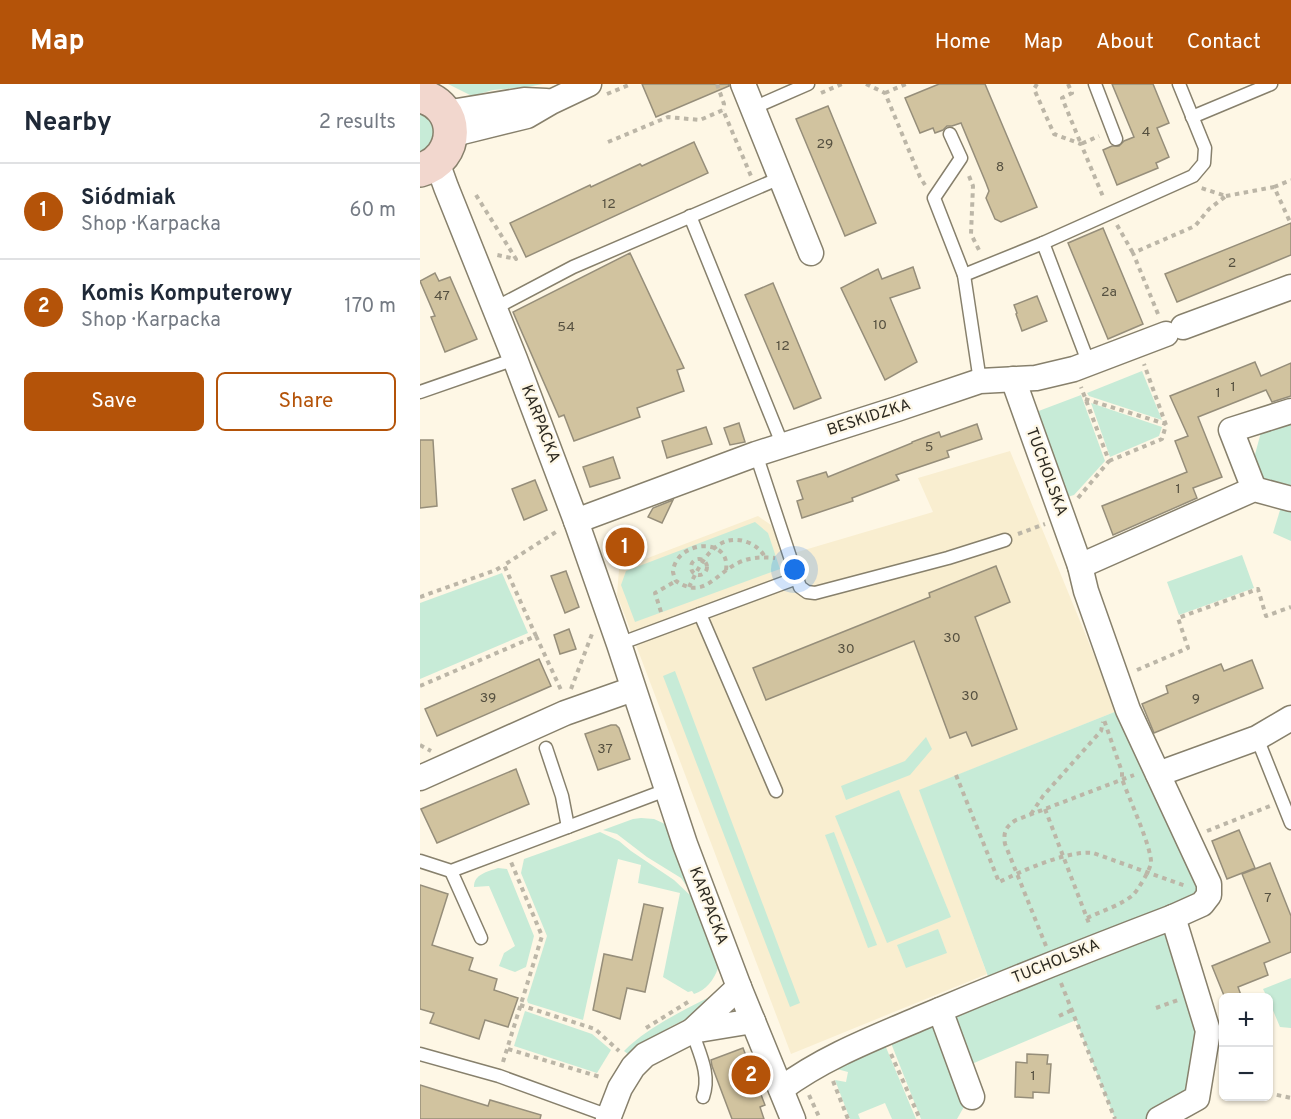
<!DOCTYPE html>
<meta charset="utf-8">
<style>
body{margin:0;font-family:Overpass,sans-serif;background:#f6f6f7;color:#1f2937}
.controls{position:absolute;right:18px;bottom:18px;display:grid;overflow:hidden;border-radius:9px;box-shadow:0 2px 4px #0004}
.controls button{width:54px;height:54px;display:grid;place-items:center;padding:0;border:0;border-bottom:2px solid #e0e1e3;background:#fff;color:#1f2937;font:30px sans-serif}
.you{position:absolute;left:375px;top:486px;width:21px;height:21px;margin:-15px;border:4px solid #fff;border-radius:50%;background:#1a73e8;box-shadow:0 0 0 9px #1a73e833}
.badge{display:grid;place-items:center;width:39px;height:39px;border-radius:50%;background:#b45309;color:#fff;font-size:20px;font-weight:700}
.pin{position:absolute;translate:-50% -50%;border:3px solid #fff;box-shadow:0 2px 6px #0006}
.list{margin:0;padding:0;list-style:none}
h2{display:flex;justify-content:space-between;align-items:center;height:78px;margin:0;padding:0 24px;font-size:26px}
h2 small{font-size:20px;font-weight:400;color:#747a83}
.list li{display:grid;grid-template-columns:39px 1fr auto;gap:18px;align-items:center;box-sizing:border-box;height:96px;padding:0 24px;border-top:2px solid #e0e1e3}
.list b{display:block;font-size:22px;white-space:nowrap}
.list p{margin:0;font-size:20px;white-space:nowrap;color:#747a83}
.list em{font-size:20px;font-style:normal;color:#747a83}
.actions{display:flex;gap:12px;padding:18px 24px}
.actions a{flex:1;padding:14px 0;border:2px solid #b45309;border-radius:9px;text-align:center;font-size:21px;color:#b45309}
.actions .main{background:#b45309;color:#fff}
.map{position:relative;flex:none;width:871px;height:1035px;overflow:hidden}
header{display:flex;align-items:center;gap:36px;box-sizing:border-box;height:84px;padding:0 30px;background:#b45309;color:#fff}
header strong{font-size:28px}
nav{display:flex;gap:33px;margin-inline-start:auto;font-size:21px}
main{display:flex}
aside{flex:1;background:#fff}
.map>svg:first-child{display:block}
.built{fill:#f9eed0}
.green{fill:#c7ebd7}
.building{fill:#d1c39f;stroke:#968e7a;stroke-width:1.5}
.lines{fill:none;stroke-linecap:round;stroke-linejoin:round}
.lane-casing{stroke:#87806c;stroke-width:15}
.street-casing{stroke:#87806c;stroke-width:27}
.secondary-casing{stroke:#87806c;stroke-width:36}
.path{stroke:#bcb6a7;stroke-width:4;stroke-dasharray:4.5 4.5;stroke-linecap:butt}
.lane{stroke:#fff;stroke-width:12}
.street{stroke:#fff;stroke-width:24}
.secondary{stroke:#f2d7ce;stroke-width:33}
.labels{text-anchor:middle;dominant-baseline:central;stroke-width:4.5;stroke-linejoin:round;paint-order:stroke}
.number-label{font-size:14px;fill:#555040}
.street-label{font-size:16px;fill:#2c2921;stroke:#fef7e5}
</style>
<header>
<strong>Map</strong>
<nav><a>Home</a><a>Map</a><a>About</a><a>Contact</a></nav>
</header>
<main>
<aside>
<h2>Nearby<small>2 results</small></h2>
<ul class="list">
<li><span class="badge">1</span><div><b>Siódmiak</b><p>Shop · Karpacka</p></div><em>60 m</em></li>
<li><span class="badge">2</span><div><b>Komis Komputerowy</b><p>Shop · Karpacka</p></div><em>170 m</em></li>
</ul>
<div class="actions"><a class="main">Save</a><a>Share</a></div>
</aside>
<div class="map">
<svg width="871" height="1035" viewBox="0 0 871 1035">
<rect width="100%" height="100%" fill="#fef7e5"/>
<polygon class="built" points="590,367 697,627 500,706 567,890 371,970 197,511 199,485 338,432 351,441 364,472 513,428 498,394"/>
<g class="green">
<polygon points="28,0 123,0 107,3 73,6 52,12"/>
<path d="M 0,27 C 3,29 9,33 12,36 C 20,50 11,62 0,69 Z"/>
<polygon points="722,287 742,336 669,312 667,309"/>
<polygon points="661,311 685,377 654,411 647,413 616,328"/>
<polygon points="671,319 742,343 739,352 690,373"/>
<polygon points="871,336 871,407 842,399 833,378 841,348"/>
<polygon points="861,423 871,426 871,457 853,449"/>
<polygon points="335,438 348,449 360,485 215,538 201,501 206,487"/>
<polygon points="822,471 834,504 759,531 747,498"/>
<polygon points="82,489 108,549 0,595 0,519"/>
<polygon points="255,587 380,919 370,923 243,592"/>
<polygon points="697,627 789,800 753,833 788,947 777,1014 739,1035 695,1035 656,936 542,984 520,926 572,903 499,706"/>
<polygon points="506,653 512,665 490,691 426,716 421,702 485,677"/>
<polygon points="479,706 531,833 467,859 415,732"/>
<polygon points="221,734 234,735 245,740 270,807 261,794 227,773 197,750 183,746 213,735"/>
<path d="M 180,748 L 199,757 L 211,767 L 254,796 L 273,814 L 298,884 C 294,896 286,906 274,910 L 272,907 L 268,908 L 243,893 L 260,809 L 218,799 L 221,781 L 198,775 L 163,936 L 108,919 L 107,916 L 127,852 L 101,789 L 104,775 Z"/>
<polygon points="414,748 457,861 448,864 405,751"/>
<path d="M 78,784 L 87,785 L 114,852 L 106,883 L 95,888 L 79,882 L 84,869 L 95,862 L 69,802 L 54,803 C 54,790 67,788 78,784 Z"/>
<polygon points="518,845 527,869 486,884 477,861"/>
<polygon points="871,894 871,944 860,943 849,917 848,914 847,913 843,905"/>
<path d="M 295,910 L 278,929 L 250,943 L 225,958 L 213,969 L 208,970 L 204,967 C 229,942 263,927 295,910 Z"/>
<polygon points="105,927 172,950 191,966 177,989 94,962"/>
<polygon points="513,941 545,1021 537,1035 501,1035 471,959"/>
<polygon points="465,961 496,1035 472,1035 465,1019 438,1030 440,1035 430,1035 415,996 426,998 428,988 417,985 417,983"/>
</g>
<g class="building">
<polygon points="222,0 309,0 309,2 236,33"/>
<polygon points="519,0 565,0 617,123 581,138 575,135 566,114 569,107 566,99 541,39 532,42 527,42 523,46 515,49 513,44 500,49 485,14"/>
<polygon points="692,0 733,0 749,39 737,44 749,73 736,79 738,84 697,101 683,66 692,62 699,62 704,57 714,53"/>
<polygon points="408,22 456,139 425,152 376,35"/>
<polygon points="274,58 288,89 106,173 90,139 170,101 171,103 220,80 222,82"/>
<polygon points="871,139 871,171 757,218 745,190"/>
<polygon points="683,144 723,240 688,255 648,159"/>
<polygon points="210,169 264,284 257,286 264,307 217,324 220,333 154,357 144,331 139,333 93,228"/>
<polygon points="493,183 500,204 470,214 497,278 465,296 421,204 458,185 462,195"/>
<polygon points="15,189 19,197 30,193 57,255 25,268 11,233 15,232 0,197"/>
<polygon points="353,199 401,314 374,325 325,211"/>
<polygon points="617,212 627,237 602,247 596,230 597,229 594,221"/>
<polygon points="835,278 841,292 871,279 871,312 852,318 846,306 778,333 802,393 773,404 777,414 693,451 682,422 767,388 755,357 768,352 750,312"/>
<polygon points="319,339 325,358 310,361 304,344"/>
<polygon points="557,340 562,355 527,367 529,373 476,391 479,396 432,414 433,417 382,434 377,417 383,415 377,397 406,388 408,393 492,359 492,358 519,348 521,353"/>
<polygon points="286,343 292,360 247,374 242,357"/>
<polygon points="0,356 13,356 17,422 0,424"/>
<polygon points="193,373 200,394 170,403 163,383"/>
<polygon points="115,396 127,426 104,436 92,405"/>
<polygon points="253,416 242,439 228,433 233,424"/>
<polygon points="576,482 590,518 555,533 597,645 552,662 546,648 530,654 494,557 346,616 333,584 510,513 509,509"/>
<polygon points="146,487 159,523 145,529 131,492"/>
<polygon points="149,545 156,565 140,570 134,551"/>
<polygon points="119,575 131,602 17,652 5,625"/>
<polygon points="832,576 843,604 734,649 722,620 748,609 746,602 801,580 804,587"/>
<polygon points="191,641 196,641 199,644 210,675 178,686 165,650"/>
<polygon points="96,685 109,720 17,759 1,725"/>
<polygon points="819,746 835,784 807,795 792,757"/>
<polygon points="850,779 871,832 871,868 844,879 848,891 818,903 822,914 805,914 792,882 850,858 822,790"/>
<polygon points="0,801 28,810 12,861 53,874 49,886 77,895 74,906 98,914 88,943 65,936 59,955 10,939 14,929 0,925"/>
<polygon points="224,820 243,824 225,908 207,904 200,935 173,926 184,870 212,876"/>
<polygon points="323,964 345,1021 340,1023 344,1035 312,1035 292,982 291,976"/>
<polygon points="607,970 628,971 627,980 631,980 629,1009 613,1008 613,1014 595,1013 596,978 607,979"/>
<polygon points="0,1001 68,1022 70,1016 121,1031 120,1035 0,1035"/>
</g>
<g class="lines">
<g class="lane-casing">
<g id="lane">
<polyline points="675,0 696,55"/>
<polyline points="333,24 388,0"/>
<polyline points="772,33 851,0"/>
<polyline points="530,50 541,74 514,114 544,191 560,297"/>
<polyline points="270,132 363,362"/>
<polyline points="623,159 773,92 784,79 785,64 759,0"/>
<polyline points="544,191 623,159 669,280"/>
<polyline points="75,224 153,183 360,94"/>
<polyline points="0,308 95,275"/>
<polyline points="336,370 380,503 387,508 395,509 528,474 585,456"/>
<polyline points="280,530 356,707"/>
<polyline points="199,560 377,494"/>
<polyline points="837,654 871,739"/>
<polyline points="126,664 142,712 148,743"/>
<polyline points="0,777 31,787 246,706"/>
<polyline points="31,787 61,854"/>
<path d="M 272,947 C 279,969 291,990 283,1013"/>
<polyline points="0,970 79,992 189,1032"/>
</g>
</g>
<g class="street-casing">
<g id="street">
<polyline points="323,0 391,169"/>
<polyline points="25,29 104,16 126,17"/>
<polyline points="30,51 107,32 131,18 169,0"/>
<polyline points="17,78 26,103 95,275 156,437 199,560 265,760 319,903 373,1035"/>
<polyline points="763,243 871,203"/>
<polyline points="834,405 811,346 871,327"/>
<polyline points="156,437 336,370 477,325 560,297 616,294 654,285 746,250"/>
<polyline points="660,482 834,405 871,415"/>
<polyline points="738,690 837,654 871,634"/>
<polyline points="0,694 145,629 213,605"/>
<polyline points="520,926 552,1013"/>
<polyline points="272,947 333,937"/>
<path d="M 361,1005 C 404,973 454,954 503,933 C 586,898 669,865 753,833 L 782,820 L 789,811 L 789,800 L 708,626 L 666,507 L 660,482 L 593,295"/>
<polyline points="188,1035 200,1004 213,983 225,971 272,947 319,903"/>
<polyline points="739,1035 777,1014 788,947 753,833"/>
</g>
</g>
<g class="secondary-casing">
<path id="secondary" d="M 0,12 C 41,21 40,75 0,86"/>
</g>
<g class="path">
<polyline points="297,0 304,20 303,26"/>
<polyline points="446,0 465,9 500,93 505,101"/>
<polyline points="617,0 614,5 634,50 661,60 684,115"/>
<polyline points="648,0 652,9 642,14 661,60 679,52"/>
<polyline points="401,9 422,0"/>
<polyline points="465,9 486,0"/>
<polyline points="187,10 211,0"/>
<polyline points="188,58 248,33 280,36 303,26 331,92"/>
<polyline points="549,92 553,102 551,150 560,168"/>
<polyline points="854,103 871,96"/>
<polyline points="56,111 96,175 77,171"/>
<polyline points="806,112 854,103 871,140"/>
<polyline points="697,141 713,169"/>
<polyline points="738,230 713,169 775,142 789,125 806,112 781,104"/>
<polyline points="665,315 746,340"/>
<polyline points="689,377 742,355 746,341 724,280"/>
<polyline points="658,414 689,377 661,303"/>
<polyline points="598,450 625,440"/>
<circle cx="279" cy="483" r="8"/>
<path d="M 306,486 C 311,451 255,457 253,488 C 253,488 255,497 256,497 C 284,516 295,490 318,479 C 330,473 342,473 355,474"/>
<path d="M 269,503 C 280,480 296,447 327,458 C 335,461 341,466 345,473"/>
<polyline points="0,513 76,486 84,481"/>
<polyline points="241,528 235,509 256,497"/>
<polyline points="116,552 142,608"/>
<polyline points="717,586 768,564 758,534 838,505 846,532 871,523"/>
<polyline points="0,602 116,552 84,481 139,446"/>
<polyline points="151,605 172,550"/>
<polyline points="0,661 11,667"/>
<path d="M 536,691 L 579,798 C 602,787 648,766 673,769 L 766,802"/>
<polyline points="625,725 670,842"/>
<polyline points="611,730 623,712 681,647 683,638"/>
<polyline points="787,747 850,722"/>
<path d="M 667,834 C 680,828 703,820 713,811 C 718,806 730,786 731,779 C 732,764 708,712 702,695 L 702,688 L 684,636"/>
<path d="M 626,862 L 585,760 C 583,748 586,742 596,736 L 714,691"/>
<polyline points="641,899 695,1035"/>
<polyline points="100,921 175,945 199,967"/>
<polyline points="736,924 758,916"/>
<polyline points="639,932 652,926"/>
<polyline points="226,944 268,918"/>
<polyline points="88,965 180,993 181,992"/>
<polyline points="471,970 500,1035"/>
<polyline points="83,978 122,852 91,778"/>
<polyline points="413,997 428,1035"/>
<polyline points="848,1009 871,1014"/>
<polyline points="389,1011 400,1035"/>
</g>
<use href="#lane" class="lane"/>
<use href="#street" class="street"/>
<use href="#secondary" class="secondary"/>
</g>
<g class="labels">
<g class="number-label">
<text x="726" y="48">4</text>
<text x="405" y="60">29</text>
<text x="580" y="83">8</text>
<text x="189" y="120">12</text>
<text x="812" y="179">2</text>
<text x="689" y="208">2a</text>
<text x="22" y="212">47</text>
<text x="460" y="241">10</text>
<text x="146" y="243">54</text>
<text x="363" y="262">12</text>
<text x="813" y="303">1</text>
<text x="798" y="309">1</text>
<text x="509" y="363">5</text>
<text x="758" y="405">1</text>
<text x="532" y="554">30</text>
<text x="426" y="565">30</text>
<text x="550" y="612">30</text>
<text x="68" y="614">39</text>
<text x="776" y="615">9</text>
<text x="185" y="665">37</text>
<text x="848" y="814">7</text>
<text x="613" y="992">1</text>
</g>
<g class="street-label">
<text transform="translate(449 334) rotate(-18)">BESKIDZKA</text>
<text transform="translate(120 340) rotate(69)">KARPACKA</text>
<text transform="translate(626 388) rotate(70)">TUCHOLSKA</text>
<text transform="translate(288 822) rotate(69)">KARPACKA</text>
<text transform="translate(636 878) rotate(-22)">TUCHOLSKA</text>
</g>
</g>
</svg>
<div class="controls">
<button>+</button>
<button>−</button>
</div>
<div class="you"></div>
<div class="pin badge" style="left:205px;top:463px">1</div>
<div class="pin badge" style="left:331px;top:991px">2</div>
</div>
</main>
